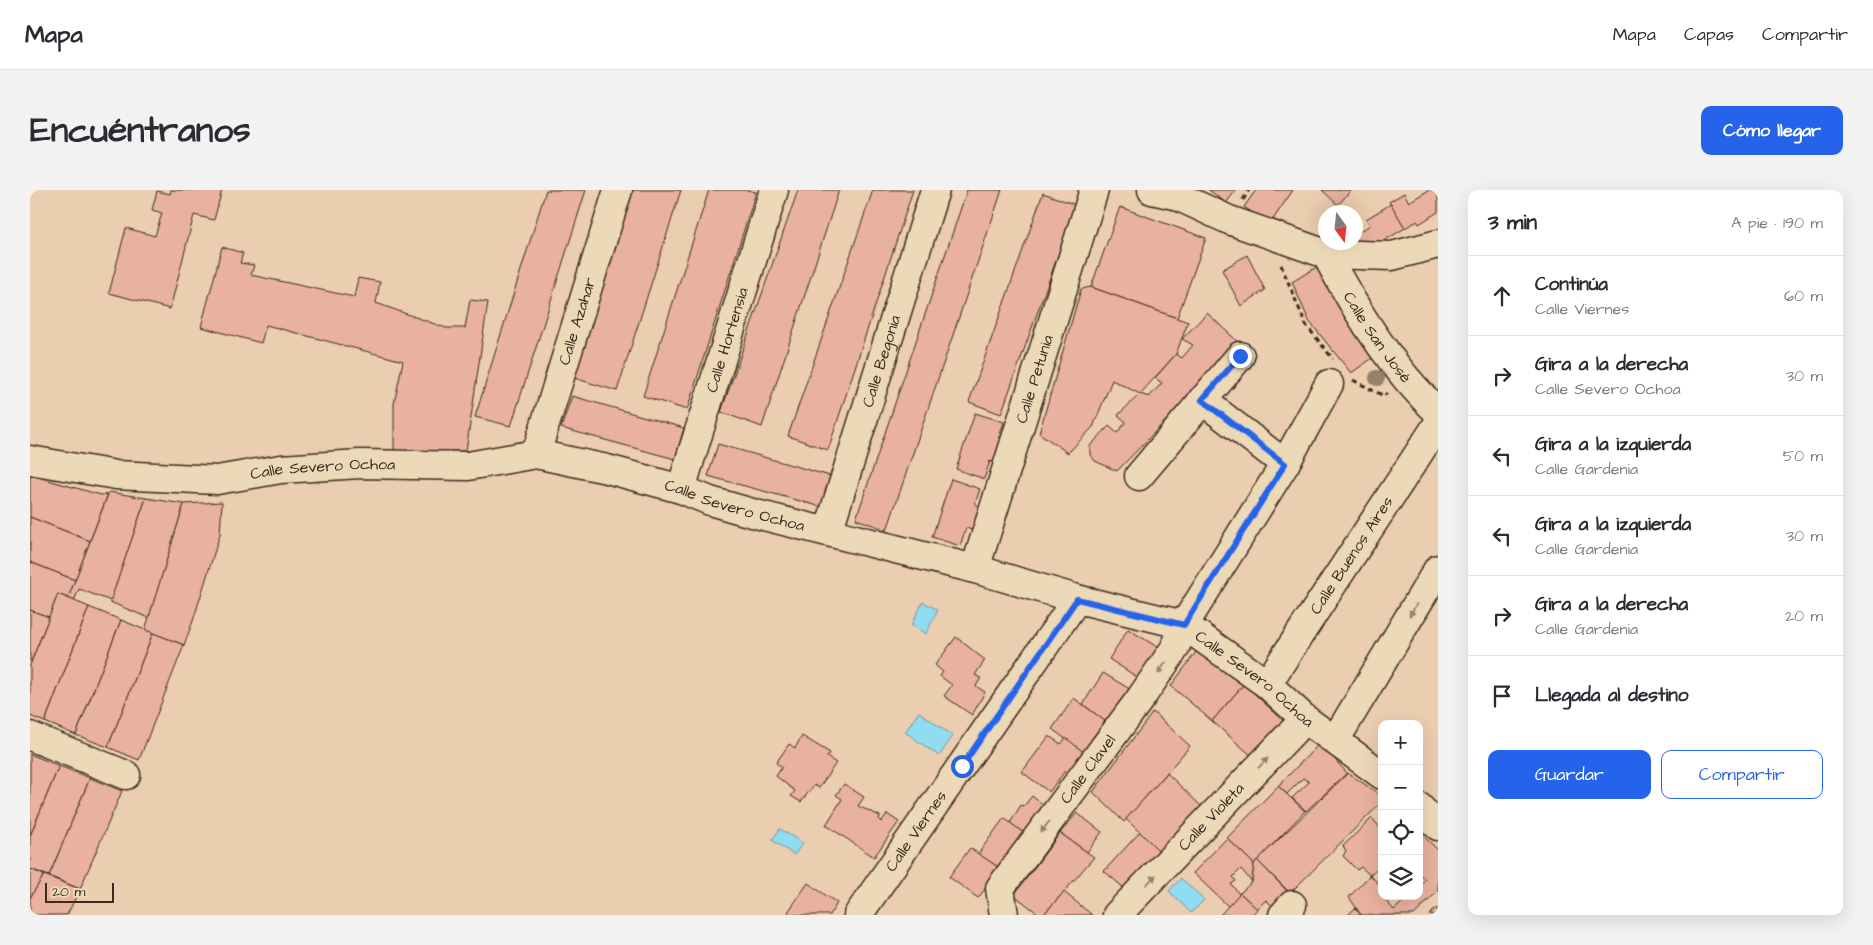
<!DOCTYPE html>
<html lang="es">
<meta charset="utf-8">
<style>
body{margin:0;font-family:"Architects Daughter",sans-serif;background:#f2f2f3;color:#2b2b33}
.controls{position:absolute;right:15px;bottom:15px;display:grid;overflow:hidden;border-radius:10px;box-shadow:0 5px 20px #0002}
.controls button{width:45px;height:45px;display:grid;place-items:center;padding:0;border:0;border-bottom:1px solid #e1e1e2;background:#fff;color:#2b2b33;font:25px sans-serif}
.compass{position:absolute;left:1288px;top:15px;width:45px;height:45px;border-radius:50%;background:#fff;box-shadow:0 5px 20px #0002;rotate:165deg}
.scale{position:absolute;left:15px;bottom:12px;width:69px;box-sizing:border-box;padding-left:5px;border:2px solid #3b2a1e;border-top:0;font-size:14px;line-height:18px;white-space:nowrap;color:#3b2a1e;-webkit-text-stroke:4px #ecd9b7;paint-order:stroke}
.stop{position:absolute;width:15px;height:15px;margin:-11px;border:4px solid #2563eb;border-radius:50%;background:#fff}
.stop.end{background:#2563eb;border-color:#fff;box-shadow:0 1px 5px #0008}
.list{margin:0;padding:0;list-style:none}
h2{display:flex;justify-content:space-between;align-items:center;height:65px;margin:0;padding:0 20px;font-size:21px}
h2 small{font-size:16px;font-weight:400;color:#7c7c81}
.list li{display:grid;grid-template-columns:32px 1fr auto;gap:15px;align-items:center;box-sizing:border-box;height:80px;padding:0 20px;border-top:1px solid #e1e1e2}
.list b{display:block;font-size:19px;white-space:nowrap}
.list p{margin:0;font-size:16px;white-space:nowrap;color:#7c7c81}
.list em{font-size:16px;font-style:normal;color:#7c7c81}
.actions{display:flex;gap:10px;padding:15px 20px}
.actions a{flex:1;padding:11px 0;border:1px solid #2563eb;border-radius:10px;text-align:center;font-size:18px;color:#2563eb}
.actions .main{background:#2563eb;color:#fff}
.icon{flex:none;width:28px;height:28px;fill:none;stroke:currentColor;stroke-width:2;stroke-linecap:round;stroke-linejoin:round}
.map{position:relative;flex:none;width:1408px;height:725px;overflow:hidden;border-radius:10px}
header{display:flex;align-items:center;gap:30px;box-sizing:border-box;height:70px;padding:0 25px;background:#fff;border-bottom:1px solid #e1e1e2}
header strong{font-size:24px}
nav{display:flex;gap:28px;margin-inline-start:auto;font-size:18px}
.intro{display:flex;align-items:center;justify-content:space-between;box-sizing:border-box;height:120px;padding:0 30px}
h1{margin:0;font-size:35px}
.button{padding:12px 22px;border-radius:10px;background:#2563eb;color:#fff;font-size:18px;font-weight:700}
main{display:flex;gap:30px;padding:0 30px}
aside{flex:1;background:#fff;border-radius:10px;box-shadow:0 5px 20px #0002}
.map>svg:first-child{display:block}
.water{fill:#90dcf0;stroke:#6e959c}
.building{fill:#e9b1a0;stroke:#3b2a1e}
.lines{fill:none;stroke-linecap:round;stroke-linejoin:round}
.minor-casing{stroke:#3b2a1e;stroke-width:31}
.path{stroke:#3b2a1e;stroke-width:3;stroke-dasharray:5 4;stroke-linecap:butt}
.minor{stroke:#ecd9b7;stroke-width:28}
.tree{fill:#95826a}
.oneway{fill:#94826a}
.route{stroke:#2563eb;stroke-width:6}
.labels{text-anchor:middle;dominant-baseline:central;stroke-width:5;stroke-linejoin:round;paint-order:stroke}
.street-label{font-size:16px;fill:#3b2a1e;stroke:#ecd9b7}
</style>
<header>
<strong>Mapa</strong>
<nav><a>Mapa</a><a>Capas</a><a>Compartir</a></nav>
</header>
<div class="intro"><h1>Encuéntranos</h1><a class="button">Cómo llegar</a></div>
<main>
<div class="map">
<svg width="1408" height="725" viewBox="0 0 1408 725">
<rect width="100%" height="100%" fill="#ebcdb0"/>
<filter id="ink" filterUnits="userSpaceOnUse"><feTurbulence type="fractalNoise" baseFrequency=".02" numOctaves="2"/><feDisplacementMap in="SourceGraphic" scale="10" xChannelSelector="R" yChannelSelector="G"/><feConvolveMatrix kernelMatrix="1 2 1 2 8 2 1 2 1" color-interpolation-filters="sRGB"/></filter>
<g filter="url(#ink)">
<g class="water">
<polygon points="893,412 908,420 896,444 881,435"/>
<polygon points="889,522 923,546 909,566 875,542"/>
<polygon points="750,639 773,653 764,665 742,650"/>
<polygon points="1151,688 1174,710 1161,723 1139,701"/>
</g>
<g class="building">
<polygon points="141,0 192,0 184,30 164,25 140,119 79,103 96,38 125,46 132,23 122,20 127,1 140,4"/>
<polygon points="516,0 556,0 481,236 445,227"/>
<polygon points="603,0 651,0 587,201 544,188"/>
<polygon points="679,0 717,0 726,2 657,220 613,206"/>
<polygon points="768,0 809,0 732,237 691,222"/>
<polygon points="843,0 883,0 798,260 758,246"/>
<polygon points="937,0 972,0 857,340 826,329"/>
<polygon points="1179,0 1206,0 1196,13"/>
<polygon points="1226,0 1263,0 1240,34 1214,17"/>
<polygon points="1292,0 1321,0 1308,15"/>
<polygon points="1399,0 1408,0 1408,22 1389,34 1387,31 1375,38 1359,12 1374,3 1379,12"/>
<polygon points="1013,3 1046,15 971,224 939,212"/>
<polygon points="1361,14 1375,38 1334,63 1326,50 1326,44 1340,35 1336,29"/>
<polygon points="1090,17 1176,48 1147,128 1061,97"/>
<polygon points="192,57 213,63 210,73 224,75 221,85 324,107 328,88 350,92 346,113 416,138 435,138 440,110 458,112 436,261 364,262 364,214 373,171 236,135 231,153 171,137"/>
<polygon points="1217,65 1235,100 1211,116 1192,80"/>
<polygon points="1288,76 1350,163 1321,183 1279,131 1262,92"/>
<polygon points="1061,97 1158,132 1146,164 1110,204 1082,190 1063,237 1038,263 1009,243 1051,99"/>
<polygon points="1177,123 1206,150 1205,159 1087,281 1065,271 1060,265 1060,256 1079,236 1087,243 1096,232 1088,225 1110,204 1119,207 1132,193 1125,188 1146,164 1152,168 1163,155 1152,149"/>
<polygon points="542,206 654,238 645,269 531,238"/>
<polygon points="945,223 974,232 969,247 979,251 971,275 960,271 954,289 926,279"/>
<polygon points="688,254 800,286 792,317 678,286"/>
<polygon points="0,285 71,305 78,304 60,351 0,327"/>
<polygon points="921,289 950,299 945,314 955,318 947,342 936,338 930,356 902,347"/>
<polygon points="79,302 116,308 81,411 49,399 44,411 38,408"/>
<polygon points="116,308 154,314 119,428 80,412"/>
<polygon points="192,312 190,344 163,431 154,455 115,440 154,314"/>
<polygon points="0,327 60,351 45,390 0,372"/>
<polygon points="0,372 45,390 38,408 28,404 19,427 0,420"/>
<polygon points="28,404 59,417 15,532 0,526 0,475"/>
<polygon points="59,417 91,430 46,545 15,532"/>
<polygon points="0,420 19,427 1,472 0,471"/>
<polygon points="91,430 123,443 78,557 46,545"/>
<polygon points="1098,439 1129,458 1110,489 1079,469"/>
<polygon points="123,443 154,455 109,570 78,557"/>
<polygon points="926,447 955,470 945,485 951,488 946,496 955,502 942,525 914,506 922,495 910,486 913,482 905,475"/>
<polygon points="1169,458 1214,494 1182,531 1141,496"/>
<polygon points="1073,483 1103,501 1079,535 1053,514"/>
<polygon points="1214,494 1255,532 1223,567 1182,531"/>
<polygon points="1044,508 1075,531 1061,550 1066,553 1056,564 1022,539"/>
<polygon points="1123,522 1160,556 1094,632 1063,602"/>
<polygon points="772,546 800,563 797,567 806,573 789,598 784,595 771,612 761,606 765,601 746,586 752,577 746,573 759,554 765,558"/>
<polygon points="1019,546 1031,554 1036,548 1056,564 1040,586 1035,581 1019,602 992,582"/>
<polygon points="1290,553 1317,583 1276,621 1262,608 1279,592 1273,588 1257,604 1248,596"/>
<polygon points="0,564 29,576 0,646"/>
<polygon points="29,576 60,588 19,686 0,679 0,646"/>
<polygon points="1137,583 1172,617 1129,661 1096,629"/>
<polygon points="1318,583 1352,606 1352,612 1260,703 1227,670"/>
<polygon points="60,588 92,601 50,699 19,686"/>
<polygon points="814,594 834,607 828,616 850,626 849,630 851,632 857,624 869,632 844,667 796,635 812,609 806,605"/>
<polygon points="1248,596 1275,621 1224,674 1197,648"/>
<polygon points="1002,606 1015,617 995,644 980,633 991,615 994,616"/>
<polygon points="1047,623 1072,642 1057,662 1030,643"/>
<polygon points="974,628 995,644 971,679 948,664"/>
<polygon points="1342,628 1352,640 1352,674 1340,685 1331,677 1327,680 1313,666 1316,661 1313,656"/>
<polygon points="1110,642 1129,661 1094,698 1074,681"/>
<polygon points="1389,642 1408,660 1408,701 1384,725 1331,725 1319,707 1340,685 1352,697 1350,704 1364,720 1379,706 1389,706 1389,696 1395,689 1389,684"/>
<polygon points="1030,643 1064,667 1034,702 1013,725 1010,725 984,705"/>
<polygon points="1197,648 1224,674 1222,692 1211,679 1203,687 1206,691 1201,694 1210,705 1198,716 1163,683"/>
<polygon points="940,658 971,679 948,708 919,687"/>
<polygon points="1227,670 1260,704 1245,719 1236,710 1227,719 1210,703 1222,692 1224,674"/>
<polygon points="0,679 14,685 0,708"/>
<polygon points="14,685 50,699 37,725 0,725 0,708"/>
<polygon points="778,693 807,713 800,725 761,725 758,722"/>
<polygon points="1034,702 1062,725 1013,725"/>
<polygon points="1210,703 1227,719 1222,725 1190,725"/>
<polygon points="1325,718 1331,725 1318,725"/>
<polygon points="1407,718 1408,725 1399,725"/>
</g>
<g class="lines">
<g class="minor-casing">
<g id="minor">
<polyline points="1122,0 1145,5 1199,30 1296,64 1362,66 1408,54"/>
<path id="s1" d="M 1296,64 C 1325,120 1361,178 1408,222"/>
<path id="s2" d="M 506,264 L 588,0"/>
<path id="s3" d="M 0,270 L 86,285 L 187,290 L 251,279 L 330,274 L 438,276 L 506,264 L 577,279 L 651,299 L 680,311 L 722,323 L 945,379 L 1047,409 L 1154,435 L 1237,494 L 1275,529 L 1352,585"/>
<polyline points="1255,274 1299,194"/>
<polyline points="1109,286 1210,166"/>
<path id="s4" d="M 651,299 L 744,0"/>
<path id="s5" d="M 798,342 L 905,0"/>
<path id="s6" d="M 945,379 L 1064,0"/>
<path id="s7" d="M 1237,494 L 1406,237"/>
<polyline points="0,546 96,585"/>
<polyline points="1306,549 1408,379"/>
<polyline points="1389,617 1408,636"/>
<path id="s8" d="M 828,725 L 1047,409"/>
<path id="s9" d="M 974,725 L 970,698 L 1110,509 L 1145,458 L 1154,435 L 1255,274 L 1172,210"/>
<path id="s10" d="M 1087,725 L 1275,529"/>
<polyline points="1253,725 1262,715"/>
</g>
</g>
<g class="path">
<polyline points="1213,10 1219,0"/>
<polyline points="1251,75 1276,135 1303,169"/>
<polyline points="1323,190 1354,206 1357,203"/>
</g>
<use href="#minor" class="minor"/>
</g>
<circle class="tree" cx="1347" cy="188" r="8"/>
<defs><path id="oneway-solid" d="M-6-.8H1V-3.2L6.5 0L1 3.2V.8H-6Z" transform="scale(1.25)"/></defs>
<g class="oneway">
<use href="#oneway-solid" transform="translate(1383 420) rotate(121)"/>
<use href="#oneway-solid" transform="translate(1132 478) rotate(124)"/>
<use href="#oneway-solid" transform="translate(1233 573) rotate(-46)"/>
<use href="#oneway-solid" transform="translate(1015 637) rotate(127)"/>
<use href="#oneway-solid" transform="translate(1121 690) rotate(-46)"/>
</g>
</g>
<g class="lines" filter="url(#ink)">
<polyline class="route" points="932,576 1047,409 1154,435 1255,274 1172,210 1210,166"/>
</g>
<g class="labels">
<g class="street-label">
<text stroke="none"><textPath href="#s2" startOffset="139">Calle Azahar</textPath></text>
<text stroke="none"><textPath href="#s1" startOffset="98">Calle San José</textPath></text>
<text stroke="none"><textPath href="#s4" startOffset="156">Calle Hortensia</textPath></text>
<text stroke="none"><textPath href="#s5" startOffset="179">Calle Begonia</textPath></text>
<text stroke="none"><textPath href="#s6" startOffset="199">Calle Petunia</textPath></text>
<text stroke="none"><textPath href="#s3" startOffset="295">Calle Severo Ochoa</textPath></text>
<text stroke="none"><textPath href="#s3" startOffset="715">Calle Severo Ochoa</textPath></text>
<text stroke="none"><textPath href="#s7" startOffset="154">Calle Buenos Aires</textPath></text>
<text stroke="none"><textPath href="#s3" startOffset="1269">Calle Severo Ochoa</textPath></text>
<text stroke="none"><textPath href="#s9" startOffset="175">Calle Clavel</textPath></text>
<text stroke="none"><textPath href="#s10" startOffset="136">Calle Violeta</textPath></text>
<text stroke="none"><textPath href="#s8" startOffset="102">Calle Viernes</textPath></text>
</g>
</g>
</svg>
<div class="controls">
<button>+</button>
<button>−</button>
<button><svg class="icon" aria-label="locate" viewBox="0 0 24 24"><circle cx="12" cy="12" r="6"/><path d="M12 2v4M12 18v4M2 12h4M18 12h4"/></svg></button>
<button><svg class="icon" aria-label="layers" viewBox="0 0 24 24"><path d="M12 4l9 5-9 5-9-5zM3 14l9 5 9-5"/></svg></button>
</div>
<svg class="compass" viewBox="-18 -18 36 36"><path d="M0-13l5 13h-10z" fill="#e53935"/><path d="M0 13l5-13h-10z" fill="#7c7c81"/></svg>
<div class="scale">20 m</div>
<div class="stop" style="left:932px;top:576px"></div>
<div class="stop end" style="left:1210px;top:166px"></div>
</div>
<aside>
<h2>3 min<small>A pie · 190 m</small></h2>
<ul class="list">
<li><svg class="icon" aria-label="ahead" viewBox="0 0 24 24"><path d="M12 20V5M6 11l6-6 6 6"/></svg><div><b>Continúa</b><p>Calle Viernes</p></div><em>60 m</em></li>
<li><svg class="icon" aria-label="right" viewBox="0 0 24 24"><path d="M7 20v-9h11M14 6l5 5-5 5"/></svg><div><b>Gira a la derecha</b><p>Calle Severo Ochoa</p></div><em>30 m</em></li>
<li><svg class="icon" aria-label="left" viewBox="0 0 24 24"><path d="M17 20v-9H6M10 6l-5 5 5 5"/></svg><div><b>Gira a la izquierda</b><p>Calle Gardenia</p></div><em>50 m</em></li>
<li><svg class="icon" aria-label="left" viewBox="0 0 24 24"><path d="M17 20v-9H6M10 6l-5 5 5 5"/></svg><div><b>Gira a la izquierda</b><p>Calle Gardenia</p></div><em>30 m</em></li>
<li><svg class="icon" aria-label="right" viewBox="0 0 24 24"><path d="M7 20v-9h11M14 6l5 5-5 5"/></svg><div><b>Gira a la derecha</b><p>Calle Gardenia</p></div><em>20 m</em></li>
<li><svg class="icon" aria-label="arrive" viewBox="0 0 24 24"><path d="M6 21V4h12l-3 4 3 4H6"/></svg><div><b>Llegada al destino</b></div></li>
</ul>
<div class="actions"><a class="main">Guardar</a><a>Compartir</a></div>
</aside>
</main>
